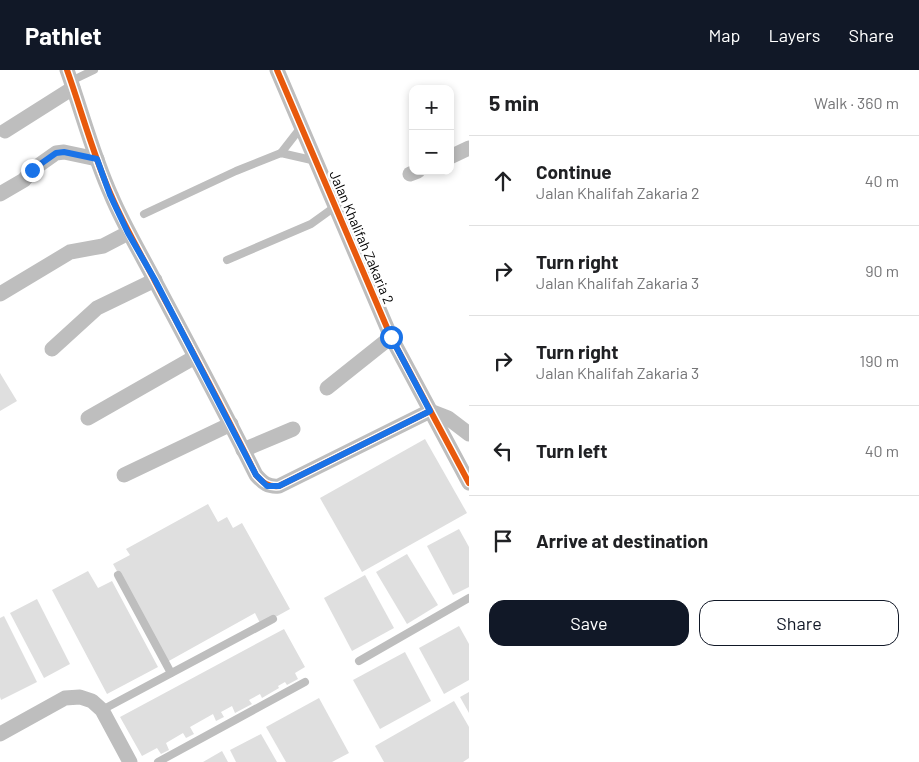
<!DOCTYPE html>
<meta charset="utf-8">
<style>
body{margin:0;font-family:Barlow,sans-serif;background:#f2f2f2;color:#202124}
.controls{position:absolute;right:15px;top:15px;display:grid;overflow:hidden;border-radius:10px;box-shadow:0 2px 8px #0003}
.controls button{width:45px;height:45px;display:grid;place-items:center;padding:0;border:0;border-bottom:1px solid #e0e0e0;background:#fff;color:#202124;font:25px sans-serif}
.stop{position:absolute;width:15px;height:15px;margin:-11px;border:4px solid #1a73e8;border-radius:50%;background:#fff}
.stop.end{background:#1a73e8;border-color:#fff;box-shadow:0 1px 5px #0008}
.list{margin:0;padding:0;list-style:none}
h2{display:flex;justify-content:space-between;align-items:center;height:65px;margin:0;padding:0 20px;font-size:21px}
h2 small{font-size:16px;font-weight:400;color:#757577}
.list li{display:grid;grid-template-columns:32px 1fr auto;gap:15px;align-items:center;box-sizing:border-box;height:90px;padding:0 20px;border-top:1px solid #e0e0e0}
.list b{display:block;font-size:19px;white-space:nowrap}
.list p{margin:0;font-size:16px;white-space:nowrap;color:#757577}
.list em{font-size:16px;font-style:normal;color:#757577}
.actions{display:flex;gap:10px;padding:15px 20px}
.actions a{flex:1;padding:11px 0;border:1px solid #111827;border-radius:15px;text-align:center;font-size:18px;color:#111827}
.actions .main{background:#111827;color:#fff}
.icon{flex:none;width:28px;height:28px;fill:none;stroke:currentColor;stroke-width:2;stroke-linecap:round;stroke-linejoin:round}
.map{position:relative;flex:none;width:469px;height:692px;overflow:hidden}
header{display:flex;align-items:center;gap:30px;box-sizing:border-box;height:70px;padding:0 25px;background:#111827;color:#fff}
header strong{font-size:24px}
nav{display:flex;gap:28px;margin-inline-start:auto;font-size:18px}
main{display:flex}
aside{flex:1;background:#fff}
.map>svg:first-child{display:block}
.building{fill:#dfdfdf}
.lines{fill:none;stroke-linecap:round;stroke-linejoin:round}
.service{stroke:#bebebe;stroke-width:8}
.minor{stroke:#bebebe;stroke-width:15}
.cycleway-casing{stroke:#fff;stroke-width:9}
.cycleway{stroke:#e8590c;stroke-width:6}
.route{stroke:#1a73e8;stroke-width:6}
.labels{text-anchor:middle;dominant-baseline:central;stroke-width:5;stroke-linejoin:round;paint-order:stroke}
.street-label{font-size:14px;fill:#000;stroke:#fff}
</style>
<header>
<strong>Pathlet</strong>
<nav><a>Map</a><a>Layers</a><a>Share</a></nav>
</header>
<main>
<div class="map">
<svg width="469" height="692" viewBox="0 0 469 692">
<rect width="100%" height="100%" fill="#fff"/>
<g class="building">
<polygon points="0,303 17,331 0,341"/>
<polygon points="425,369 467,443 362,502 320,428"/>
<polygon points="208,434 218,452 227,447 233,458 242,453 290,539 261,555 255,543 167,592 113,494 130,485 126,479"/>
<polygon points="459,459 469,477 469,517 453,525 427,476"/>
<polygon points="407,484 438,535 407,554 376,502"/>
<polygon points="88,501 98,518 112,511 158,597 107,624 52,520"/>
<polygon points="365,505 394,558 352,581 324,528"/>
<polygon points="37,529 70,594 44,608 10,543"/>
<polygon points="4,546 37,612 1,630 0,627 0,548"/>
<polygon points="459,556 469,574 469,610 444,624 419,578"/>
<polygon points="284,559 305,597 295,603 298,609 287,615 285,612 278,616 279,618 262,628 260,624 249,630 252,634 235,643 232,636 221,642 224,647 216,651 213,644 190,657 194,664 186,668 183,663 166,673 169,680 161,684 157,678 142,686 120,647"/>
<polygon points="405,582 431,631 380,659 353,610"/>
<polygon points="469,622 469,643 460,627"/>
<polygon points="319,628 349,683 332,692 286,692 266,657"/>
<polygon points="454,631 469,657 469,688 463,692 384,692 375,676"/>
<polygon points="261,664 277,692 236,692 230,680"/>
<polygon points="222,681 228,692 203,692"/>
</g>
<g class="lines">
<g class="service">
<polyline points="71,11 94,0"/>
<polyline points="281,83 302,56"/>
<polyline points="144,144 236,101 281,83 316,91"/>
<polyline points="227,190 311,154 336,136"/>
<polyline points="118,505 171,603"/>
<polyline points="359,591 469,528"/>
<polyline points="102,640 273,549"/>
<polyline points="158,692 305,612"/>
</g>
<g class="minor">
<path d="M 67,0 C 82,42 93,85 111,125 C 124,156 141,184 156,213 C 190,277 224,340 256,405 C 263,413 268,417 279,416 L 430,341"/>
<polyline points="277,0 391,267 469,413"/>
<polyline points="5,61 73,18"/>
<polyline points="450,87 469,78"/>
<polyline points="410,104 418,101"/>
<polyline points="0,124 24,110 32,100 56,83 64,82 97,89"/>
<polyline points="0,224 70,182 103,176 128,163"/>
<polyline points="52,279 97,238 155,210"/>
<polyline points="327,318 391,267"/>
<polyline points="430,341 448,348 469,364"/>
<polyline points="88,348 195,287"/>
<polyline points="243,380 293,359"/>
<polyline points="124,405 231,354"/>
<polyline points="0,664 65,628 80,627 92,631 102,640 130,692"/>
</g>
<g class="cycleway-casing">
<g id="cycleway">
<path d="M 67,0 C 82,42 93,85 111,125 C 124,156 141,184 156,213 C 190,277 224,340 256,405 C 263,413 268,417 279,416 L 430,341"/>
<polyline points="277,0 391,267 469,413"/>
</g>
</g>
<use href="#cycleway" class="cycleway"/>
</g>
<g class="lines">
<polyline class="route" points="32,100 56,83 64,82 97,89 110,125 128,163 155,210 256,405 267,416 279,416 430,341 391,267"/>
</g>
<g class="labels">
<g class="street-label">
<text transform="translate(362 167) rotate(67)">Jalan Khalifah Zakaria 2</text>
</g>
</g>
</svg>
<div class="controls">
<button>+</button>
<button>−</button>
</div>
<div class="stop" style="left:391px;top:267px"></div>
<div class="stop end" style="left:32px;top:100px"></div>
</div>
<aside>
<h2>5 min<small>Walk · 360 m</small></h2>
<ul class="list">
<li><svg class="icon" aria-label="ahead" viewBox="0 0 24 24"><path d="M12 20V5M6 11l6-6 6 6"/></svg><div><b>Continue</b><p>Jalan Khalifah Zakaria 2</p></div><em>40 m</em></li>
<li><svg class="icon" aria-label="right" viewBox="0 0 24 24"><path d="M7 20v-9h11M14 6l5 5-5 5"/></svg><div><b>Turn right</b><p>Jalan Khalifah Zakaria 3</p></div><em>90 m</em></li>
<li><svg class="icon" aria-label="right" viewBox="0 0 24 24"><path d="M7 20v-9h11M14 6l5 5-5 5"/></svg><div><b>Turn right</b><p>Jalan Khalifah Zakaria 3</p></div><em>190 m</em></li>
<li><svg class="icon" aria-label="left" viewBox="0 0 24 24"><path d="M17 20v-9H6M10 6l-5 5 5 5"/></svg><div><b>Turn left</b></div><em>40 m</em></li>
<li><svg class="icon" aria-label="arrive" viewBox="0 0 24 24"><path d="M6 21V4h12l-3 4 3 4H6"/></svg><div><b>Arrive at destination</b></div></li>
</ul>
<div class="actions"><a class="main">Save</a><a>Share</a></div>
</aside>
</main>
